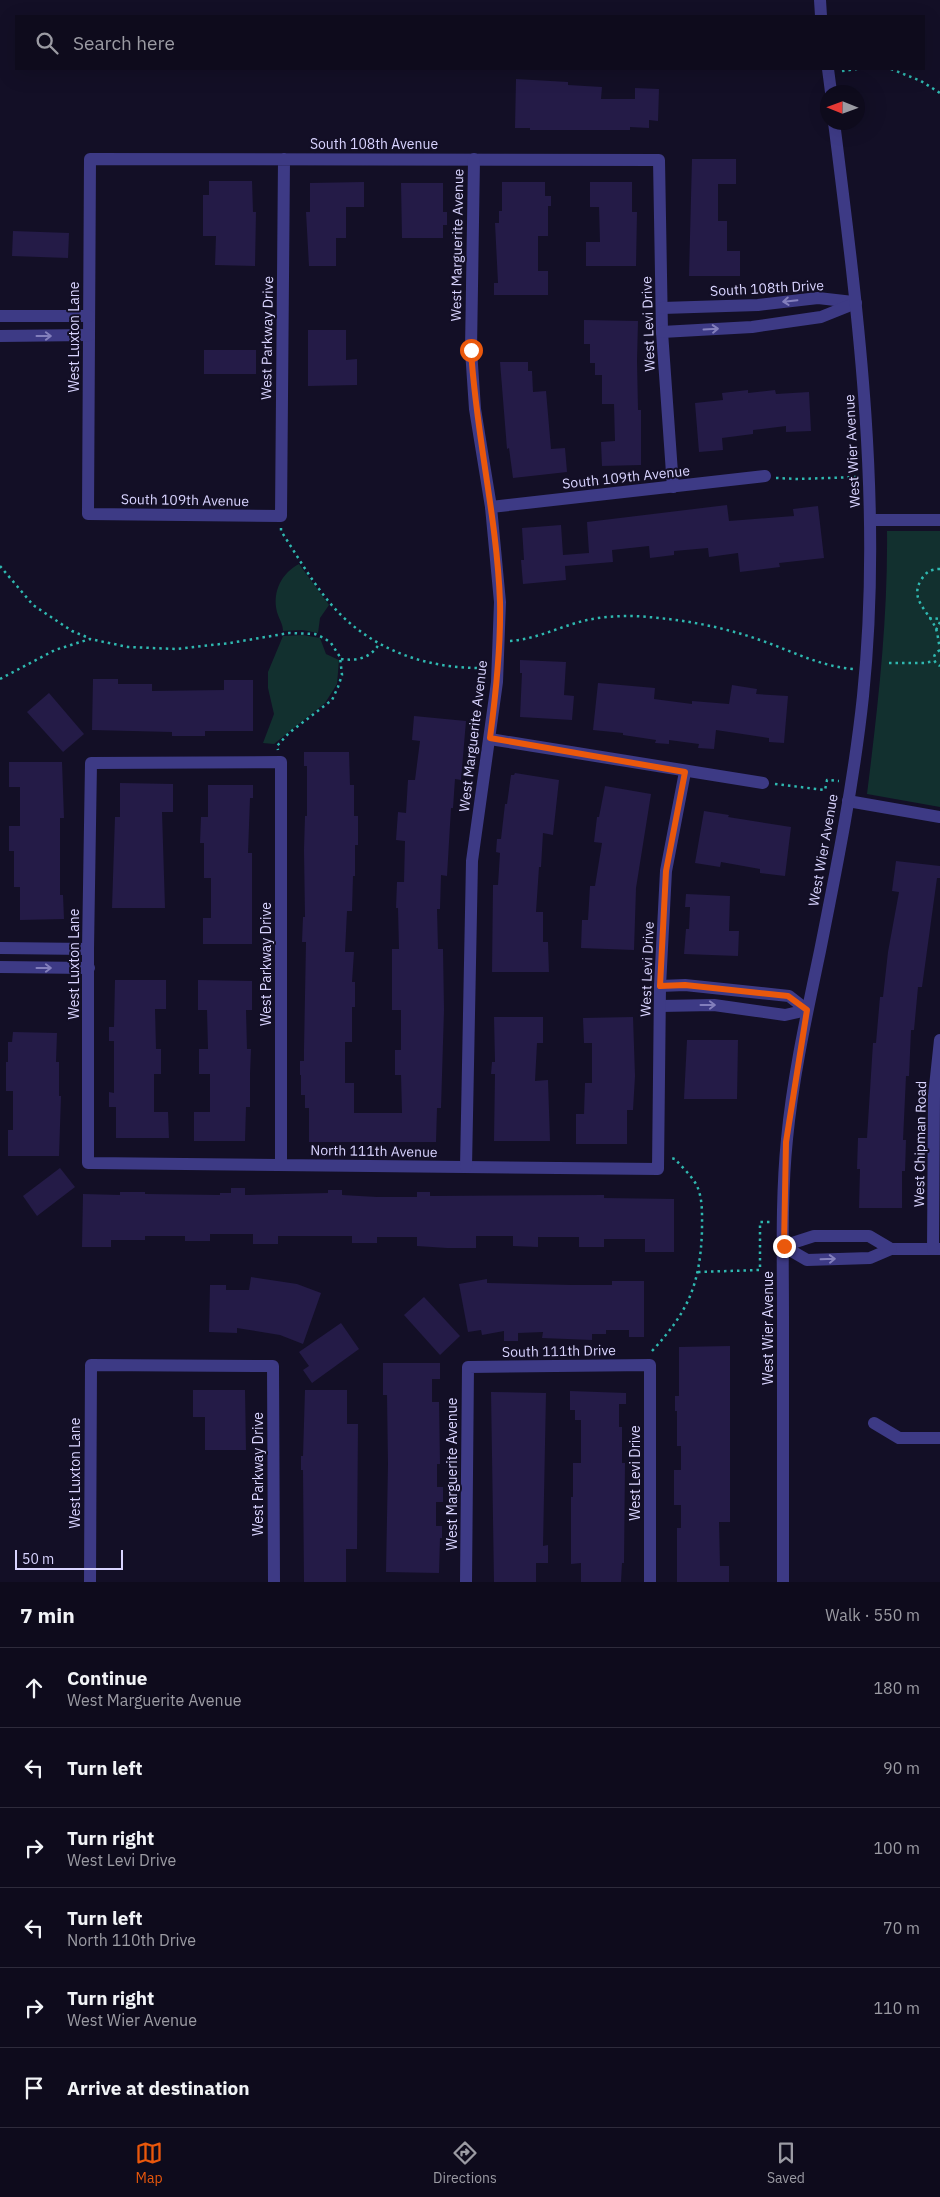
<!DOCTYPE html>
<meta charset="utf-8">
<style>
body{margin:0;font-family:"IBM Plex Sans",sans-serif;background:#1c1929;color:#f1f3f6}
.compass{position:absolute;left:820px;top:85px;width:45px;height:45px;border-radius:50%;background:#0e0b1c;box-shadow:0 5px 20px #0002;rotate:271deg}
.scale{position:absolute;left:15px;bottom:12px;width:108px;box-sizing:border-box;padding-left:5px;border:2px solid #d9d4ff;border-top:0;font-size:14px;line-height:18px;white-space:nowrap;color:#d9d4ff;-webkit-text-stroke:4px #130f26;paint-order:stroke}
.stop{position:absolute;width:15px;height:15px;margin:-11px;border:4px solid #ea580c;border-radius:50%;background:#fff}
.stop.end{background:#ea580c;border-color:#fff;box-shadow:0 1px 5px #0008}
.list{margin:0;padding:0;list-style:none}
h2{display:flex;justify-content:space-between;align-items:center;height:65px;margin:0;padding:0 20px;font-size:21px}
h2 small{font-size:16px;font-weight:400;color:#9b9ba3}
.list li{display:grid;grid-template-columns:32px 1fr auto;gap:15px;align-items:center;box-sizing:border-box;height:80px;padding:0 20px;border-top:1px solid #2e2b3b}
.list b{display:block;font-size:19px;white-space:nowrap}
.list p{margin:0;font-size:16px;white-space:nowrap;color:#9b9ba3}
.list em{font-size:16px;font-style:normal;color:#9b9ba3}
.icon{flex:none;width:28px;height:28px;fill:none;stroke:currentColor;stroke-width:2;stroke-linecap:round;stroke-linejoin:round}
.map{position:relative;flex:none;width:940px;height:1582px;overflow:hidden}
.search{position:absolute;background:#0e0b1c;box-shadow:0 5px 20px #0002;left:15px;right:15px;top:15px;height:55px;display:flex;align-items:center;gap:12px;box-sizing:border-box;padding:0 18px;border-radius:0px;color:#9b9ba3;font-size:19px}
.sheet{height:545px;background:#0e0b1c}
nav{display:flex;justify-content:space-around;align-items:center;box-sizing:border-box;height:70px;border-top:1px solid #2e2b3b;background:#0e0b1c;font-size:14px;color:#9b9ba3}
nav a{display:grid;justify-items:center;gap:2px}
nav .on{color:#ea580c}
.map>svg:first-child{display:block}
.green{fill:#12302f}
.building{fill:#241b47}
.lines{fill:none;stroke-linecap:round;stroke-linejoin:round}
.path{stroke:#2fb8b0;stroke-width:2.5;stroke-dasharray:2.5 4;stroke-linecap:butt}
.street{stroke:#3d3a85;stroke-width:12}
.oneway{stroke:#837fbc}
.route{stroke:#ea580c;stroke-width:6}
.labels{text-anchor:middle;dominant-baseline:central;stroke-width:4;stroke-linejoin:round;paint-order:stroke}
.street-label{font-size:14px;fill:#d9d4ff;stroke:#130f26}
</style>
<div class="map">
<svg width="940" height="1582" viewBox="0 0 940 1582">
<rect width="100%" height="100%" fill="#130f26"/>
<g class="green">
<path d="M 887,531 L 940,531 L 940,807 L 867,794 C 878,706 888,619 887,531 Z"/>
<path d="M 299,564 L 329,605 L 320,618 L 318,633 L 302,630 L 283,631 C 283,624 279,619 277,612 C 272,591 282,573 299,564 Z"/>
<polygon points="303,635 320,638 326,654 339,660 337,684 325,703 274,744 263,743 274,714 268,688 268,672 283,636"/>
</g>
<g class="building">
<polygon points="516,79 568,82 568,85 602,87 601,99 635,99 635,88 659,89 658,121 649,120 649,128 630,127 630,130 530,130 530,128 515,128"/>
<polygon points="692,159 736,159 736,184 718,184 718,221 727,221 727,251 740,251 740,276 689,276"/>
<polygon points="209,181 252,181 253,212 256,212 255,266 215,265 216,236 203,236 203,195 209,195"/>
<polygon points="364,182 364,207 346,207 346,238 336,238 336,266 309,266 306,212 310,212 310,183"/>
<polygon points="502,182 545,182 545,196 551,196 551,206 548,206 548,236 538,236 538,271 548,271 548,295 494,295 494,283 498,283 495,223 499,223 499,211 502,211"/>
<polygon points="590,182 632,182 632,212 637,212 636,266 586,266 586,242 600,242 599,207 590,207"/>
<polygon points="401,183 443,183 443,212 447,212 447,225 443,225 443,238 402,238"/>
<polygon points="13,231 69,233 68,258 12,256"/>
<polygon points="584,320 638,321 637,361 638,410 641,410 641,465 602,466 601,442 615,441 614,404 602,404 602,375 595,375 595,363 590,363 590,344 584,344"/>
<polygon points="308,330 346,330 346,360 357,359 357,385 308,386"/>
<rect x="204" y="350" width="52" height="24"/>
<polygon points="500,362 528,362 528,371 532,371 533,392 546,391 551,449 565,448 567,472 513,478 509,448 507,449"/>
<polygon points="748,390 748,393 775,390 776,394 809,392 811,431 786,432 786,426 753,430 753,434 722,438 723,450 699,452 695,403 723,400 722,393"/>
<polygon points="727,505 729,521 794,516 793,509 818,506 824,558 779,563 780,567 740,572 738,553 709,557 708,548 674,551 674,555 650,558 649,546 612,550 613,562 565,566 566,580 523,584 521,560 524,560 522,528 561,525 563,555 589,553 587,522"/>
<polygon points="520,660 566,662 564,695 574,696 572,720 520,717 522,673 520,673"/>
<polygon points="93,679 118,679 118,684 152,684 152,691 224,690 224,680 253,680 253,731 205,731 205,736 172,736 172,732 92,730"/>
<polygon points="598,683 655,688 654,699 692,704 692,701 729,704 732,685 757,689 756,694 788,696 784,743 769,742 769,738 716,730 714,749 698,748 699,744 669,740 669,744 655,743 656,740 623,735 623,733 593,730"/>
<polygon points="49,693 84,734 63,752 27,712"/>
<polygon points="414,716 466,721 461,780 455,779 453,808 451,808 447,876 441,875 440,909 437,909 438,949 443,949 444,1010 441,1108 437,1108 436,1142 309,1142 309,1108 305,1108 305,1095 301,1095 301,1075 300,1075 300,1061 304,1061 304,1050 306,942 302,942 303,917 305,917 304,850 305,816 307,816 307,766 304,766 304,752 349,752 350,785 354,785 354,816 358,816 358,845 355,845 355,876 353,876 352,911 347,911 345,952 354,952 352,982 355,982 355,1007 352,1007 352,1042 345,1042 345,1083 354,1083 354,1113 402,1113 401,1075 395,1075 395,1050 401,1050 401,1010 392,1010 392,949 399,949 398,908 396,908 397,882 404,882 405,841 396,840 398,812 406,813 408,780 415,780 420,741 412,740"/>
<polygon points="9,762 62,762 64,818 60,818 60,895 63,895 64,919 20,920 20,887 14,887 14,851 9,851 9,826 20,826 20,787 9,787"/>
<polygon points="515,773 559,780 553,835 543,833 541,867 539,867 536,912 543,912 543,942 548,942 549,972 492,972 493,885 498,885 500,853 496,852 497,839 501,839 505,804 507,804 511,775 514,775"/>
<polygon points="120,783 173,784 173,812 162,812 165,908 112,908 115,817 120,817"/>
<polygon points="208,785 253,785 253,798 250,798 248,853 252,853 252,944 203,944 203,918 211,918 211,878 204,878 204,843 200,843 201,817 208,817"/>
<polygon points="605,786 651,794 636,888 634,950 581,948 582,920 588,920 590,886 595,886 602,843 594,842 597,817 599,817"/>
<polygon points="704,811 729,815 728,817 791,827 785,876 760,873 760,869 721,862 720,867 695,863"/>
<polygon points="896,861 940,866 940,878 937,878 922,987 918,987 914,1030 911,1030 909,1076 906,1076 903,1140 906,1140 905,1171 902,1171 902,1208 859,1208 860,1169 857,1169 858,1138 867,1138 873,1043 876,1043 880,997 883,997 888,952 899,892 892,891"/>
<polygon points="686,894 730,896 729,931 739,931 738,956 684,954 686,929 689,929 690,907 685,907"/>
<polygon points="115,980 166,980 166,1009 155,1009 156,1049 161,1049 161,1074 154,1074 154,1112 168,1112 169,1138 116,1138 116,1107 109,1107 109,1092 114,1093 114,1041 109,1041 109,1027 114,1027"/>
<polygon points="198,980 252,981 252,1010 246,1010 247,1049 251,1049 250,1074 250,1107 246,1107 245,1141 194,1141 194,1112 210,1112 210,1074 199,1074 199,1049 208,1049 207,1010 198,1010"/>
<polygon points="494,1017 543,1017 543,1043 537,1043 535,1081 548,1080 550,1141 494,1141 495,1074 491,1074 492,1062 495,1062"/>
<polygon points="633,1017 635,1076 633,1110 627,1110 627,1144 576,1144 576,1114 584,1114 585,1083 592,1083 592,1043 584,1043 583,1018"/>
<polygon points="13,1032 57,1033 56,1062 59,1062 59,1096 61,1096 59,1156 8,1156 8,1130 13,1130 13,1091 6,1091 6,1062 8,1062 8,1042 12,1042"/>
<polygon points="687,1040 738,1040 737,1099 684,1099"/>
<polygon points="60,1168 75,1187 37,1216 23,1196"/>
<polygon points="231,1188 245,1188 245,1195 328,1193 328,1190 342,1190 342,1195 377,1197 417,1197 417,1192 430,1192 430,1196 604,1195 604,1198 674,1199 674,1252 645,1252 645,1239 604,1239 604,1247 579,1247 579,1237 538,1237 538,1247 513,1246 513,1236 476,1236 476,1248 447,1248 417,1246 417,1237 377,1237 377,1243 352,1243 352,1236 278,1236 278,1244 253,1244 253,1234 210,1234 210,1241 185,1241 185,1236 145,1236 145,1240 111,1240 111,1247 82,1247 83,1194 120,1195 120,1192 145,1192 145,1194 220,1195 220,1193 231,1193"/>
<polygon points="251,1277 297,1284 321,1293 303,1344 280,1335 237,1328 237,1333 209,1332 210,1285 226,1285 226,1290 249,1290"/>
<polygon points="487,1279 487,1283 572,1285 612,1285 612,1281 644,1281 644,1337 629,1337 629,1330 606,1330 606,1334 592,1334 592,1340 542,1338 543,1332 518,1333 518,1341 504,1341 504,1331 482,1335 481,1330 468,1332 459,1284"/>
<polygon points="424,1297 460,1336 440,1355 404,1315"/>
<polygon points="341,1323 359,1349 312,1383 303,1370 309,1366 299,1352"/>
<polygon points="730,1346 730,1522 719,1522 720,1566 729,1566 729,1582 677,1582 677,1528 681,1528 681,1505 674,1505 674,1470 681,1470 681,1446 677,1446 677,1411 675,1411 675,1396 679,1396 679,1347"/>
<polygon points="383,1363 440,1363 440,1379 432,1379 432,1402 439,1402 440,1464 437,1464 437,1487 443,1487 443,1502 436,1502 436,1526 442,1526 442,1538 440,1538 439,1573 386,1572 388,1464 387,1395 383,1395"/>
<polygon points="193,1390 245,1390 246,1450 205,1450 205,1417 193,1417"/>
<polygon points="305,1390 347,1390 347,1424 358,1424 357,1549 346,1549 346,1582 304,1582 303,1470 301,1470 301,1456 303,1456"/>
<polygon points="570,1391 626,1393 626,1404 619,1404 619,1427 622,1427 622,1463 625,1463 624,1563 622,1563 621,1582 581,1582 581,1563 571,1564 571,1497 573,1497 573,1463 581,1463 581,1420 575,1420 575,1410 570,1410"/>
<polygon points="491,1392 546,1393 543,1546 548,1545 548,1563 536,1563 536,1582 494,1582"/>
</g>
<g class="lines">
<g class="path">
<polyline points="891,69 921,81 940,93"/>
<polyline points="842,71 857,69"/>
<polyline points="776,478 798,479 856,477"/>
<path d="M 281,528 L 281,531 C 300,560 317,591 341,615 C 380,653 431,669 485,668"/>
<polyline points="0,566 33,605 72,631 89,638"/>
<path d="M 940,569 C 931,569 926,572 921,580 C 909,600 929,611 936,629 C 938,634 938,641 940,648"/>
<polyline points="929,618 940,619"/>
<polyline points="936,630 940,622"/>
<path d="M 510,641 C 537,639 561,626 587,620 C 606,616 628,615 648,617 C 686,620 723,627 760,640 C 792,651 819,666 853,669"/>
<path d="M 940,650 C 932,654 932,662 940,666"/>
<path d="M 341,659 C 356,661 370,659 379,644"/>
<polyline points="889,663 924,663 934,661"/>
<polyline points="0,679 55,650 90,639 128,647 176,649 230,643 289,633 315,634 324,638 331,643 340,657 342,675 338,687 332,700 289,733 277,746 278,750"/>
<polyline points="775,784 825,790 827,780 839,781"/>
<polyline points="698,1272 760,1270 760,1222 771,1222"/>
<path d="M 652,1351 C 688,1312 700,1285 702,1231 C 702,1216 703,1199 697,1186 C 692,1176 682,1167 675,1159 L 671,1158"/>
</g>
<g class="street">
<polyline points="820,0 821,16"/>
<polyline points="828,69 831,92"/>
<polyline points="284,159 281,516 88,514 90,159 659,160 662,332 673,487"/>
<polyline points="662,308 758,305 818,298 853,302"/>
<polyline points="0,316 89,316"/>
<polyline points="662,332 752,327 821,317 856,303"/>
<polyline points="0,336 89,335"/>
<polyline points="491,507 765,476"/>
<polyline points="871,520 940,520"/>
<polyline points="490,739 763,783"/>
<polyline points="848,801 940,817"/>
<polyline points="0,948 88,949"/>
<polyline points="0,967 89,968"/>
<polyline points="660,986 685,985 789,996 807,1010"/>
<polyline points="660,1006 714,1005 785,1015 807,1010"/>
<polyline points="281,1165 281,762 91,763 88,949 88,1163 90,1163 658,1169 660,986 666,871 685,772"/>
<polyline points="466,1167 472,861 497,682 500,602 491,507 475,409 471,350 474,159"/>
<polyline points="783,1246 807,1260 870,1258 891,1249 940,1249"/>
<polyline points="783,1246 814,1236 869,1236 891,1249"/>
<polyline points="933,1249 934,1096 940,1040"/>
<polyline points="874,1423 899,1438 940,1438"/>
<polyline points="90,1582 91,1365 273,1366 274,1582"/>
<polyline points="466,1582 468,1367 650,1365 650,1582"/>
<path d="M 783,1582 C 783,1493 783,1405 783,1316 C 783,1258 781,1198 787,1139 C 793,1076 807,1013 820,951 C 837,866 854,781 863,696 C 883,504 858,313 834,122"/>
</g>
</g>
<defs><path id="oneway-shaft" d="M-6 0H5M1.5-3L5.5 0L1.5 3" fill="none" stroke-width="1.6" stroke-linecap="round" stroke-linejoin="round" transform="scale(1.25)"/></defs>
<g class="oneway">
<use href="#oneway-shaft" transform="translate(790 301) rotate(174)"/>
<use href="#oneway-shaft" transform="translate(711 329) rotate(-3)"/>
<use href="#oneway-shaft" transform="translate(44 336)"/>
<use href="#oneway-shaft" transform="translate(44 968)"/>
<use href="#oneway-shaft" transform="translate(708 1005)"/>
<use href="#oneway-shaft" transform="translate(828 1259) rotate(-2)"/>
</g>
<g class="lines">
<path class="route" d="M 471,350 C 476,435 497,518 500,602 C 501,648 496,693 490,738 L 685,772 L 666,871 L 660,986 L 685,985 L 788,996 L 807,1010 L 786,1142 L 784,1246"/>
</g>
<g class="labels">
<g class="street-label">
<text x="374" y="144">South 108th Avenue</text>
<text transform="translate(457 245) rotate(-89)">West Marguerite Avenue</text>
<text transform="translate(767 288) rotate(-3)">South 108th Drive</text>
<text transform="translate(648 324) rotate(-92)">West Levi Drive</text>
<text transform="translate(74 337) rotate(-90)">West Luxton Lane</text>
<text transform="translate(267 338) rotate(-89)">West Parkway Drive</text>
<text transform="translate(852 451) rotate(-93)">West Wier Avenue</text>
<text transform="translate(626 477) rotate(-6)">South 109th Avenue</text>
<text transform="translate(185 500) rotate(1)">South 109th Avenue</text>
<text transform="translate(473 736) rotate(-83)">West Marguerite Avenue</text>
<text transform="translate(823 850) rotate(-80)">West Wier Avenue</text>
<text transform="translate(74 964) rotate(-90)">West Luxton Lane</text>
<text transform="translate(266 964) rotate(-90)">West Parkway Drive</text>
<text transform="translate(647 969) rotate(-88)">West Levi Drive</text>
<text transform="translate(920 1144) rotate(-89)">West Chipman Road</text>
<text transform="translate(374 1151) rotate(1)">North 111th Avenue</text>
<text transform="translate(768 1328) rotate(-90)">West Wier Avenue</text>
<text transform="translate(559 1351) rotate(-1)">South 111th Drive</text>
<text transform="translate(75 1473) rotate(-90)">West Luxton Lane</text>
<text transform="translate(635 1473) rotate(-90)">West Levi Drive</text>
<text transform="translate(258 1474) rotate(-90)">West Parkway Drive</text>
<text transform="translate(452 1474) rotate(-90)">West Marguerite Avenue</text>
</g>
</g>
</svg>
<svg class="compass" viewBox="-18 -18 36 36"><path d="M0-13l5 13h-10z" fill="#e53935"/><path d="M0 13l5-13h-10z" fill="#9b9ba3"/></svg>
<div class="scale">50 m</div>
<div class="stop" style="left:471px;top:350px"></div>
<div class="stop end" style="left:784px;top:1246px"></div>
<div class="search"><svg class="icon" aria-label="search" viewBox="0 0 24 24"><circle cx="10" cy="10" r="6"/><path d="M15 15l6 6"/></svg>Search here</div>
</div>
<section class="sheet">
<h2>7 min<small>Walk · 550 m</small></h2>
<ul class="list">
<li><svg class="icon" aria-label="ahead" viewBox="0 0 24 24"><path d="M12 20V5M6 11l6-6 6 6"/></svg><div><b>Continue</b><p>West Marguerite Avenue</p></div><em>180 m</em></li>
<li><svg class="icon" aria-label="left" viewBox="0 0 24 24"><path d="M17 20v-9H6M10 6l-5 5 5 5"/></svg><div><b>Turn left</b></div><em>90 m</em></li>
<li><svg class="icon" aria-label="right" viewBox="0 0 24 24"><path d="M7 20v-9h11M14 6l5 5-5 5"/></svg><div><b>Turn right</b><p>West Levi Drive</p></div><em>100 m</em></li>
<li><svg class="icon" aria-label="left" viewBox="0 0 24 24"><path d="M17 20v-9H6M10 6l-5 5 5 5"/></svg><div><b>Turn left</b><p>North 110th Drive</p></div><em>70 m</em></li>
<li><svg class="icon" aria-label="right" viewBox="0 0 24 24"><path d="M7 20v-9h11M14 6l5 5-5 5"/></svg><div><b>Turn right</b><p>West Wier Avenue</p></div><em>110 m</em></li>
<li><svg class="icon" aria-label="arrive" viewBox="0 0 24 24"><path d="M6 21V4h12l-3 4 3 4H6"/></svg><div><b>Arrive at destination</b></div></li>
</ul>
</section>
<nav>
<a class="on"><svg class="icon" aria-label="map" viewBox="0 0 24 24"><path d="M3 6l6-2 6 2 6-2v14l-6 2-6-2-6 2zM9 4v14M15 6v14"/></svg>Map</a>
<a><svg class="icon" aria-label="directions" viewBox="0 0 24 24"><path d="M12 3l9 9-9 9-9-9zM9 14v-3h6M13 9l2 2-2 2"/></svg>Directions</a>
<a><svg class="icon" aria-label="saved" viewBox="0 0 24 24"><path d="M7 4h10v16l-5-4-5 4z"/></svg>Saved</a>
</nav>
